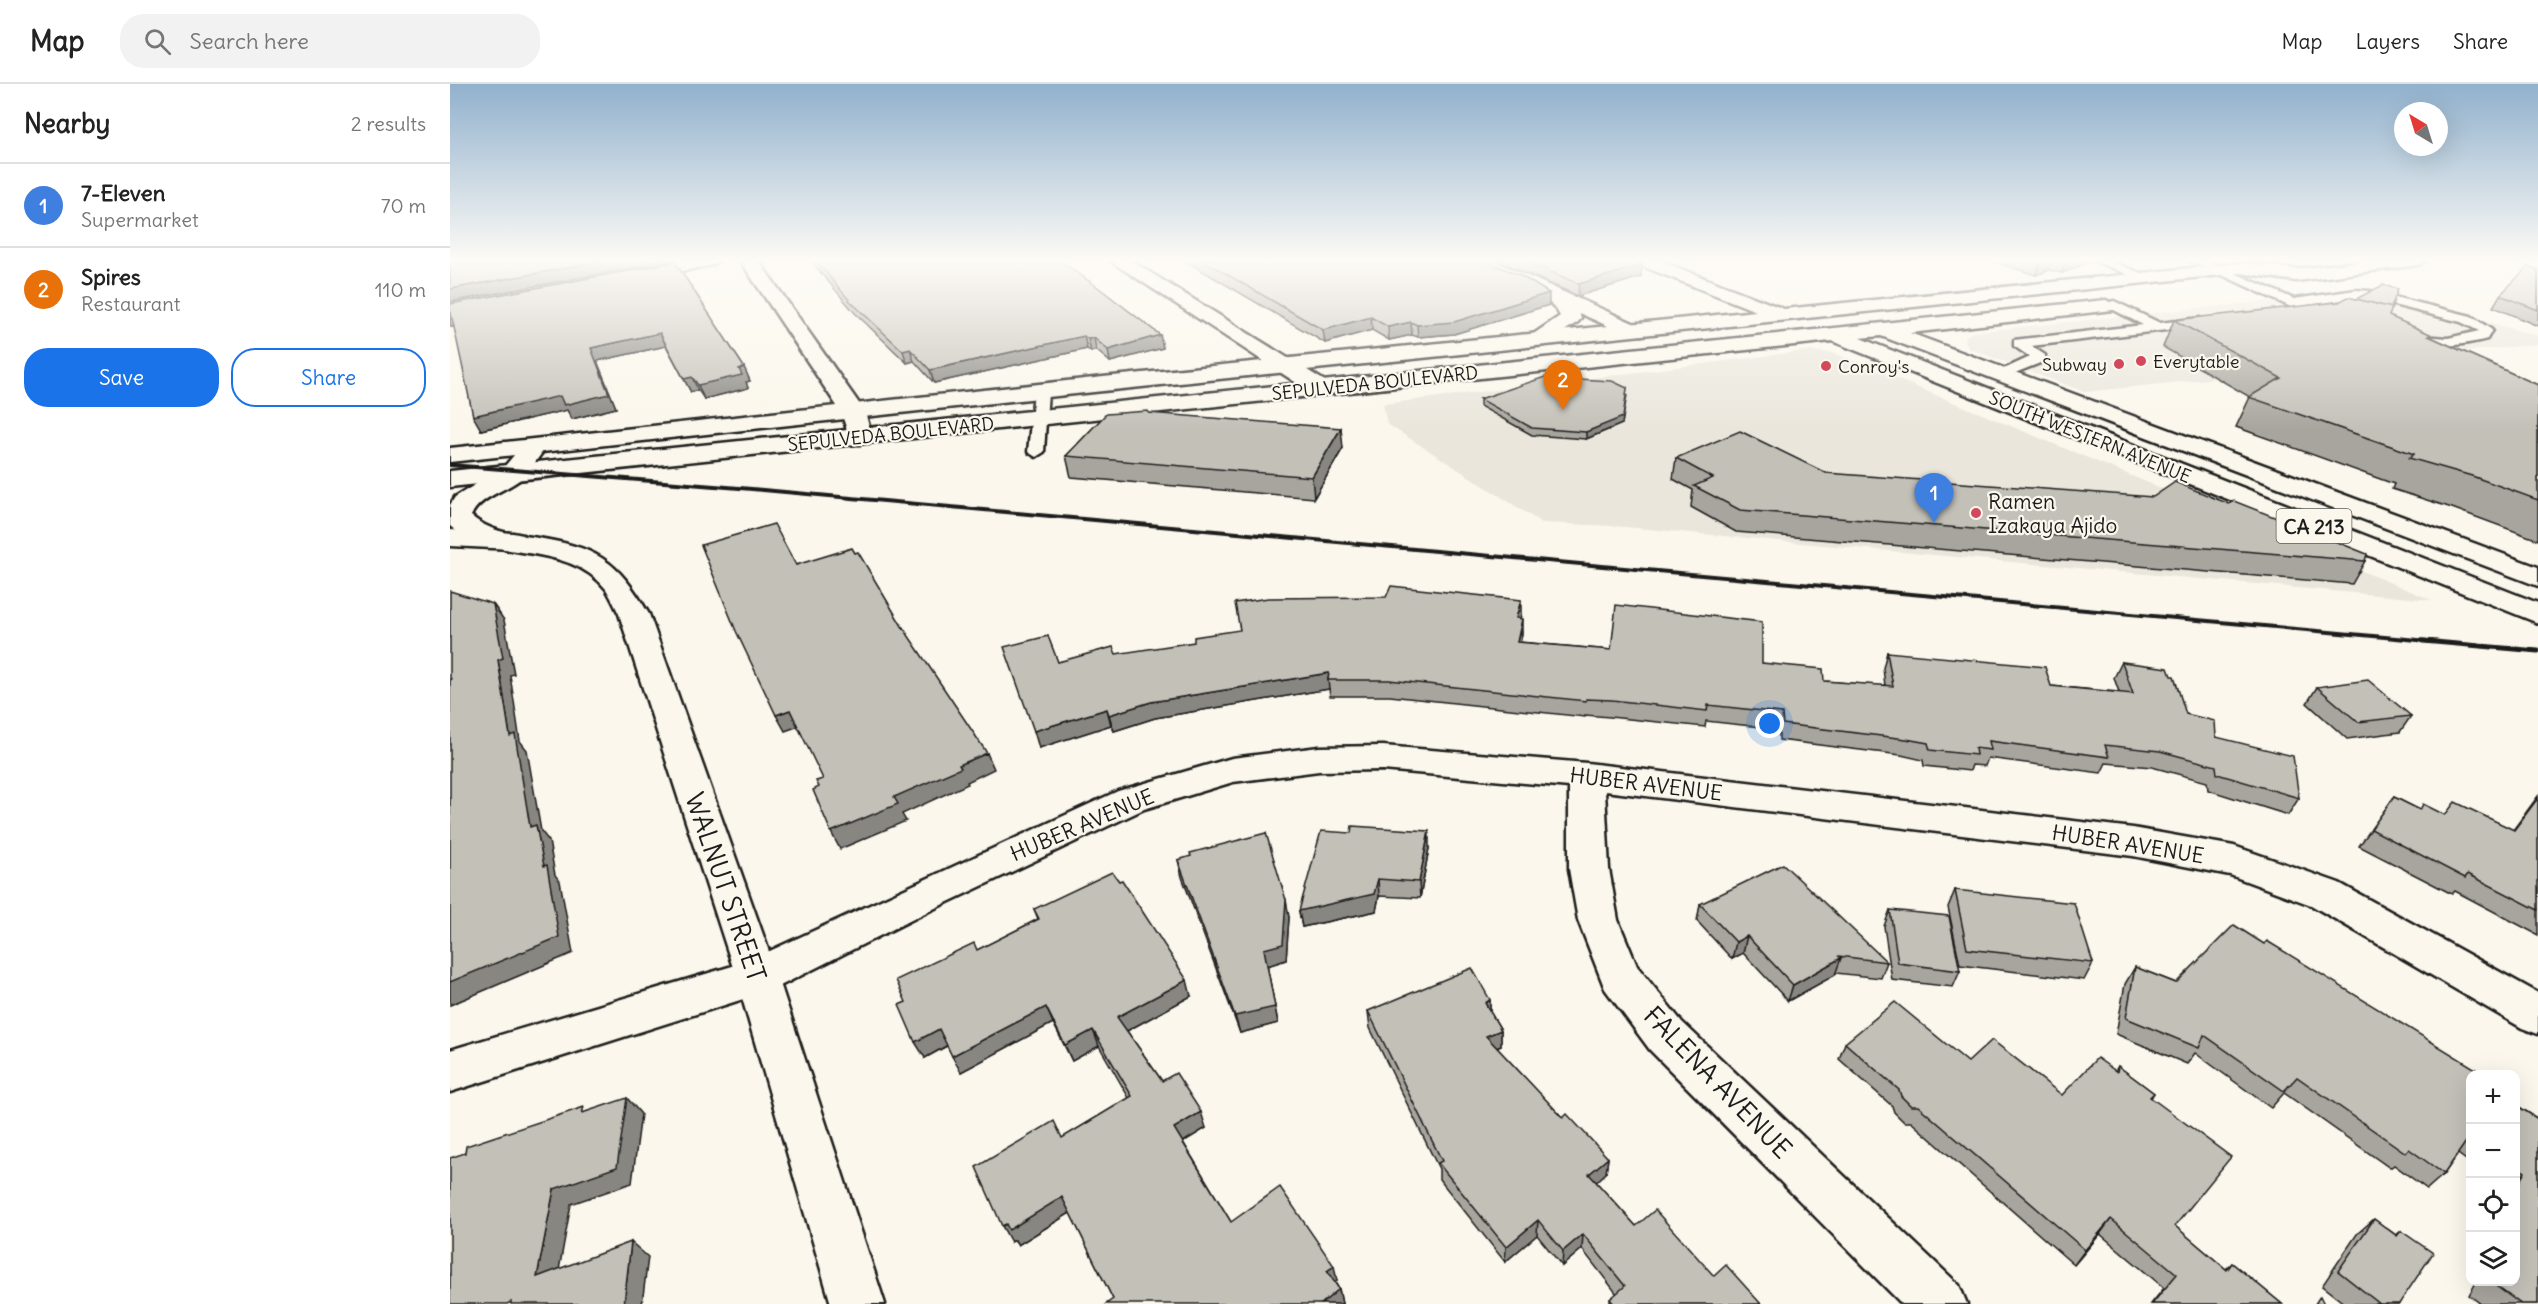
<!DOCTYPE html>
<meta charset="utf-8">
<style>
body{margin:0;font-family:Delius,sans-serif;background:#f2f2f2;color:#222}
.controls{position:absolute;right:18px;bottom:18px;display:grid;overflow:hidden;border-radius:12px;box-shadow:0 6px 24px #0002}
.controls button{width:54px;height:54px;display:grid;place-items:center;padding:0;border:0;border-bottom:2px solid #e0e0e0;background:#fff;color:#222;font:30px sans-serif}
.compass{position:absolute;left:1944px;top:18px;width:54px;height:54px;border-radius:50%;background:#fff;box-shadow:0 6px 24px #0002;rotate:322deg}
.you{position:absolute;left:1320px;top:640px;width:21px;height:21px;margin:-15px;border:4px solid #fff;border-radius:50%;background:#1a73e8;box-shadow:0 0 0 9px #1a73e833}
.badge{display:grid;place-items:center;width:39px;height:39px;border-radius:50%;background:#1a73e8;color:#fff;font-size:20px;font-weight:700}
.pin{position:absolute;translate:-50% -50px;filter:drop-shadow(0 2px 3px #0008)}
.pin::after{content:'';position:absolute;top:32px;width:21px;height:18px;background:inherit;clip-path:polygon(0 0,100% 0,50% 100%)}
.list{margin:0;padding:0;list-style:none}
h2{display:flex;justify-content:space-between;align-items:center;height:78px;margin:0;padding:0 24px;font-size:26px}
h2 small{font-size:20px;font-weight:400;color:#767676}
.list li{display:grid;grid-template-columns:39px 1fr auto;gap:18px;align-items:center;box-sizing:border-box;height:84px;padding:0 24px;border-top:2px solid #e0e0e0}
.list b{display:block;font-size:22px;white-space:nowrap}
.list p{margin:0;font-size:20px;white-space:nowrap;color:#767676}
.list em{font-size:20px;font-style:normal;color:#767676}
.actions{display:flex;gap:12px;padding:18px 24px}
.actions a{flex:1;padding:14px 0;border:2px solid #1a73e8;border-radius:24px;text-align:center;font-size:21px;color:#1a73e8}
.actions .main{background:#1a73e8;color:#fff}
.icon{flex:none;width:33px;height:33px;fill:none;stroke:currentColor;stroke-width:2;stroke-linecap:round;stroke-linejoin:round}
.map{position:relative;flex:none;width:2088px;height:1220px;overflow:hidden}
header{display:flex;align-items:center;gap:36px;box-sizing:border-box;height:84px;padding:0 30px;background:#fff;border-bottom:2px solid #e0e0e0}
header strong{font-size:28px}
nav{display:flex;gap:33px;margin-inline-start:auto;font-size:21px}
.search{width:420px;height:54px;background:#f2f2f2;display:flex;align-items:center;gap:15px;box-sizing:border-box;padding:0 21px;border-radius:24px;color:#767676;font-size:22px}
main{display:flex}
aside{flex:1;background:#fff}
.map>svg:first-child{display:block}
.built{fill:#eae6dc}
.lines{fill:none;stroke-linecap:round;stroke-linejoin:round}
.lane-casing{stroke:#1c1c1c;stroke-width:5}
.street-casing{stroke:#1c1c1c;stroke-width:5}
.secondary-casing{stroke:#1c1c1c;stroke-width:5}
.primary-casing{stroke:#1c1c1c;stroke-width:5}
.lane{fill:#fbf7ec;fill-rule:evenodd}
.street{fill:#fbf7ec;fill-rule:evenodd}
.secondary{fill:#fbf7ec;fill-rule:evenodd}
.primary{fill:#fbf7ec;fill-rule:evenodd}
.rail-far1{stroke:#1c1c1c;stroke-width:4}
.rail{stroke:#1c1c1c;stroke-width:5}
.wall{fill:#a8a59e;stroke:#1c1c1c;stroke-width:1.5}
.shaded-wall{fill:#888681;stroke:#1c1c1c;stroke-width:1.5}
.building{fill:#c3c0b8;stroke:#1c1c1c;stroke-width:1.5}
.poi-dot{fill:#d1495b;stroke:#fbf7ec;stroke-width:2}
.labels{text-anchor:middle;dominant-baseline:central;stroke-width:4.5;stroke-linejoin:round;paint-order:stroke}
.far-poi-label{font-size:18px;fill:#1c1c1c;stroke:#fbf7ec;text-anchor:start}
.far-street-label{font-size:18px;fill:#1c1c1c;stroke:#fbf7ec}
.shield{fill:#fbf7ec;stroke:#5f5e5a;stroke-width:1.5}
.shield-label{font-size:20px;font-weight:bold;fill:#1c1c1c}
.poi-label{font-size:21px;fill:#1c1c1c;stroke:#fbf7ec;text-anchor:start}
.street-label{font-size:21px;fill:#1c1c1c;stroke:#fbf7ec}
.near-street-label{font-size:26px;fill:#1c1c1c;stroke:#fbf7ec}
</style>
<header>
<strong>Map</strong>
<div class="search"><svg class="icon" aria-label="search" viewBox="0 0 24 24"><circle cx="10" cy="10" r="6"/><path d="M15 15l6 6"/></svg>Search here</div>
<nav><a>Map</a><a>Layers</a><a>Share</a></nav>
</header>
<main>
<aside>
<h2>Nearby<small>2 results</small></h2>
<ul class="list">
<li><span class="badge" style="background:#3f7fe0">1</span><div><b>7-Eleven</b><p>Supermarket</p></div><em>70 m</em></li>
<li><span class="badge" style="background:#e8710a">2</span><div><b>Spires</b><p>Restaurant</p></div><em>110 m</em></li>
</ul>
<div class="actions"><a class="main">Save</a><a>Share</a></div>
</aside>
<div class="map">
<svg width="2088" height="1220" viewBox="0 0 2088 1220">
<rect width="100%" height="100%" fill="#fbf7ec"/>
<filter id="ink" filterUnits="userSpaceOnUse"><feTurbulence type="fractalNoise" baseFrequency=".0167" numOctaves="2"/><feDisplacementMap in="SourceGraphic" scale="12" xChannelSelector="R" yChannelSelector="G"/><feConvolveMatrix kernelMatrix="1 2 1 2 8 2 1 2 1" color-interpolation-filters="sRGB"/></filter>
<g filter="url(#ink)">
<g class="built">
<polygon points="1920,206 2088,252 2088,260 1635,308 1520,265 1516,260 1515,252 1523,248"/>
<polygon points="1355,267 1384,269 1982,516 1164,442 1092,439 937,340 933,320"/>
</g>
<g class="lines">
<g class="lane-casing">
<g id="lane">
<polygon points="1643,176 1658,176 1703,194 1693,197"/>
<path d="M 1740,176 L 1755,176 L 1844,215 L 1906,206 L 1920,207 L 2021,232 L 2042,246 L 2037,255 C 2017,260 1972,269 1956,254 L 1958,251 L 1998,254 L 2029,247 L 2011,238 L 1920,215 L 1906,214 L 1857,221 L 1862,223 L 1862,229 L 1841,232 L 1835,228 L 1843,224 Z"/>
<polygon points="1664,217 1710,239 1750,234 1756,238 1750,242 1581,262 1595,271 1595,277 1555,293 1550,294 1543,290 1580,273 1564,262 1564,256 1693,241 1660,224 1660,218"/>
<polygon points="591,303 598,307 594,368 586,373 578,368 584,307"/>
</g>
</g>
<g class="street-casing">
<g id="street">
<polygon points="290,176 308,176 415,328 422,353 419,358 410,360 401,358 391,328"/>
<polygon points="659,176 680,176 878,299 881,304 878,309 862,309"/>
<path d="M 1019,176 L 1042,176 L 1192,243 L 1195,247 L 1192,251 L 1178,251 L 1129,229 L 1131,234 L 1128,238 L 1093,261 L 1079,261 L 1076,257 L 1079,253 L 1110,232 C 1099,207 1046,191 1022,180 Z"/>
<polygon points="0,446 63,449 73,451 77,457 73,463 63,465 0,462"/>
<polygon points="933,662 1137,679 1683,744 1784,762 1889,799 2088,909 2088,950 2072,944 1861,821 1780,791 1683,772 1155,707 1159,785 1168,836 1187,882 1232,938 1509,1201 1517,1220 1452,1220 1200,966 1155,905 1128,836 1119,785 1119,703 933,686 869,687 783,698 694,725 479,827 322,906 0,1008 0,966 296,878 668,707 782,674 869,663"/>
</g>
</g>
<g class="secondary-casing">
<g id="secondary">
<polygon points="235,176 271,176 262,181 184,197 175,191 177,187"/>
<path d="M 84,356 L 93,358 L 96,363 C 89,373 81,384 73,393 C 57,407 30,412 21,432 C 39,447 59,450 82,453 C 146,463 166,474 199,530 L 328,893 L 435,1220 L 381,1220 L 286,893 L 169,530 C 165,522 161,513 156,505 C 117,456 45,480 0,442 L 0,421 L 5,413 L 54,383 L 75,358 Z"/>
</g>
</g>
<g class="primary-casing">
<g id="primary">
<polygon points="1184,176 1208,176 1334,225 1791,179 1846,185 1926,176 1977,176 1968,181 1846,197 1791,189 653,307 0,378 0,364 653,293 1306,227 1187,180"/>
<polygon points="1656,216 1666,222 1663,226 1460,249 2088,483 2088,502 1431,252 1410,254 2088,519 2088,539 1382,257 0,403 0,387"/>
</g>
</g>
<use href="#lane" class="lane"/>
<use href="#street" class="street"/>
<use href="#secondary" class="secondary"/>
<use href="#primary" class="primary"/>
<polyline class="rail-far1" points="0,381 302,405 1990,558"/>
<polyline class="rail" points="1973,557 2088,567"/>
</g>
<g class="wall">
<polygon points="360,176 609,176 710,251 713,264 660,278 646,266 641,268 637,265 484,299 464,277 457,279 405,229"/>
<polygon points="734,176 1033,176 1099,221 1004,250 968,253 962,251 939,256 922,246 875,259"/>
<polygon points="1047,176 1178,176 1192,181 1191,193 1128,212"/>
<polygon points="1538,176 1642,176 1642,177 1612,189 1599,186 1586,191"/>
<polygon points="225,178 294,283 300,297 296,298 298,304 254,315 248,306 241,308 216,262 147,277 166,324 122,335 117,326 31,346 4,243 1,243 0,242 0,220"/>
<polygon points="2088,186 2088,242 2043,223 2050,211"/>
<polygon points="1941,224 1939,232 1980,250 1979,252 2088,301 2088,456 2002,424 1942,405 1944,400 1786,343 1800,313 1713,263 1724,236"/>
<polygon points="1177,311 1172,340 1136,355 1082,351 1030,322 1030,315"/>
<polygon points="699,329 893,364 864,414 621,393 616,372"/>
<polygon points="1226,374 1376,389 1915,477 1902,500 1286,448 1241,423 1243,406 1223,395"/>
<polygon points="1071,531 1070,534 1072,550 1070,558 1312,579 1374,597 1435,602 1433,584 1437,568 1601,602 1669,608 1664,594 1672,578 1736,630 1849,714 1838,731 1758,706 1757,698 1702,683 1656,679 1651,689 1538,674 1535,682 1522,681 1520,687 1474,682 1473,676 1451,671 1329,656 1329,645 1256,637 1255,643 1160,633 1135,631 1135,633 940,612 880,612 879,605 705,634 664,647 661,641 589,664 608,578 666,570"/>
<polygon points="1867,603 1961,632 1950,648 1897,655 1857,619"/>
<polygon points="2088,712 2088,851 2005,807 2002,810 1909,762 1944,713 1970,726 2063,746"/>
<polygon points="979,764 970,814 929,812 926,827 852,843 849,827"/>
<polygon points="728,776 839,833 836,876 817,882 828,939 790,949 732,793"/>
<polygon points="1505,806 1643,879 1634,896 1510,881 1498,823"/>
<polygon points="1250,820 1437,878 1431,894 1386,889 1385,891 1338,917 1293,869 1282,875 1247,837"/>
<polygon points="584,825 741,912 677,947 712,997 756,1044 733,1058 781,1138 887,1197 885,1198 889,1205 892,1220 663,1215 620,1129 568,1161 565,1156 561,1158 612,1054 679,1014 649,962 622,977 603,939 511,988 497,962 475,974 527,866 588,835"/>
<polygon points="1440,826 1510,887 1503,903 1442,896 1434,842"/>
<polygon points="1685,883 1726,899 2020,990 2020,1079 2008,1070 1994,1090 1977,1105 1944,1081 1940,1084 1834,1009 1821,1024 1745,969 1737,980 1666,950 1675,900"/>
<polygon points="1040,916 1040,928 1051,946 1051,962 1047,964 1113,1034 1158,1074 1156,1089 1146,1098 1186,1142 1264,1192 1311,1220 1160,1220 1160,1215 1167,1210 1132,1165 1112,1182 1087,1151 1055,1178 989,1095 989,1085 920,944 918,927"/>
<polygon points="1395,959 1518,978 1612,1011 1665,987 1668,982 1704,1009 1701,1014 1725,1142 1776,1185 1782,1179 1832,1220 1701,1220 1714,1204 1650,1150 1624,1181 1461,1038 1454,1038 1444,1028 1442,1022 1389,975"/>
<polygon points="2066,1021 2088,1035 2088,1220 2031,1220 2019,1211 2027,1197 2066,1197"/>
<polygon points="1924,1135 1946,1151 1951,1147 1949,1220 1895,1220 1872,1202 1907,1150"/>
</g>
<g class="shaded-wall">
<polygon points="159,176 225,176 0,218 0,205"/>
<polygon points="1591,176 1602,176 1599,186 1586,191"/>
<polygon points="1616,176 1642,176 1642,177 1612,189"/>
<polygon points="1192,181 1191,193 1128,212 1129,200"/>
<polygon points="1099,209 1099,221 1004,250 968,253 967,241"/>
<polygon points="1,229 8,242 1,243 0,242 0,230"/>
<polygon points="921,233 922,246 875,259 873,246"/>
<polygon points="961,238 962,251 939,256 938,243"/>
<polygon points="210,249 216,262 147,277 166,324 122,335 117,326 31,346 23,332 141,264"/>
<polygon points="710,251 713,264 660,278 658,266"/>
<polygon points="634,252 637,265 484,299 480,286"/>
<polygon points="644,254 646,266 641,268 638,255"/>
<polygon points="460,265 464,277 457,279 453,267"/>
<polygon points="294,283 300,297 296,298 298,304 254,315 248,301 289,285"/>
<polygon points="242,293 248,306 241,308 234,295"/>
<polygon points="1177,304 1172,340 1136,355 1136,348"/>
<polygon points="891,344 893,364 864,414 862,393"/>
<polygon points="1071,516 1071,531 1066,550 1066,534"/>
<polygon points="43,520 54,536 64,590 60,591 70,657 77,666 91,747 99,757 105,791 110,797 123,869 0,921 0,898 94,782 80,743 60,652 48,576"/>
<polygon points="1072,535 1072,550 1067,574 1067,558"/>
<polygon points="879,589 878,596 879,605 705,634 664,647 659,631 701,618"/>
<polygon points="657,625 661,641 589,664 584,647"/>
<polygon points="340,626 349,642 335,647 326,631"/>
<polygon points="537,669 544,685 517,698 518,700 452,730 456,737 390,765 381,748 444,713 509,681"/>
<polygon points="979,747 979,764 970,814 969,798"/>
<polygon points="928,795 929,812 926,827 852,843 849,827"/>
<polygon points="836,816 839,833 836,876 817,882 828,939 790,949 785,932 814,865"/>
<polygon points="1297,852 1293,869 1282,875 1286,858"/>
<polygon points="1391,874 1385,891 1338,917 1343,901"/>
<polygon points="737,896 741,912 673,949 667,933"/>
<polygon points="1040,916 1040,932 1035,919"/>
<polygon points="596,923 603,939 511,988 502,972"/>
<polygon points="489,945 498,961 475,974 465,958"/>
<polygon points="643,946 649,962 622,977 615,961"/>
<polygon points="1051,946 1051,962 1036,968 1036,952"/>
<polygon points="177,1014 191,1030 182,1099 121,1120 105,1208 87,1193 104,1105"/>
<polygon points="751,1028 756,1044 730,1060 724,1044"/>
<polygon points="1158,1074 1156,1089 1138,1106 1139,1090"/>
<polygon points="612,1113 620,1129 568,1161 565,1156 561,1158 552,1142"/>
<polygon points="1661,1135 1650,1150 1624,1181 1635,1166"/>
<polygon points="1088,1136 1087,1151 1055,1178 1056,1163"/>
<polygon points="1133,1150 1132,1165 1112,1182 1113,1167"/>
<polygon points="181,1158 198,1173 192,1220 174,1220"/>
<polygon points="884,1182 887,1197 880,1202 877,1187"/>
<polygon points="889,1205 892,1220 871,1220"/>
</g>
<g class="building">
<polygon points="0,176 159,176 0,205"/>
<polygon points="365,176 609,176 649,204 710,251 658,266 644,254 638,255 634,252 480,286 460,265 453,267 400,217"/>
<polygon points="752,176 1033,176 1070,191 1099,209 1004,238 967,241 961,238 938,243 921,233 873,246"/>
<polygon points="1073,176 1178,176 1192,181 1129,200"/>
<polygon points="225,178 294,283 289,285 292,291 248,301 242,293 234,295 210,249 141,264 159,310 114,321 110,312 23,332 1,229 0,230 0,220"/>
<polygon points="2079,182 2088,186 2088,226 2050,211"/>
<polygon points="1933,201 1948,205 1941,224 1906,215"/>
<polygon points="1898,213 1942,224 1939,232 1980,250 1978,252 2088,301 2088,416 2022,392 1959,374 1964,370 1799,313 1831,294 1724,236 1889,218"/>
<polygon points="1095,293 1162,297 1177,304 1173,333 1136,348 1082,344 1030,315"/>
<polygon points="698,327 699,329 891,344 862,393 616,372 656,330"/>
<polygon points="1290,347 1376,389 1703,413 1725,398 1779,420 1784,417 1917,470 1915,477 1290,426 1244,402 1263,394 1226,374"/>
<polygon points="324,440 346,481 402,464 405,469 408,468 452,542 537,669 509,681 511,684 444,713 448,720 381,748 363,706 369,703 366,697 373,695 340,626 326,631 286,547 251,461"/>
<polygon points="941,502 1071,516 1066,534 1072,535 1067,558 1161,566 1166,521 1312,538 1312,579 1373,585 1374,597 1443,602 1437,568 1595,583 1601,602 1683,610 1672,578 1718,584 1721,592 1724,592 1736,630 1765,637 1766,653 1843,672 1849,714 1767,690 1766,682 1710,667 1655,661 1659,673 1539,657 1541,666 1525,664 1526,671 1480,666 1478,659 1456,655 1333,640 1332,629 1258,621 1257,627 1162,616 1136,615 1136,617 939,596 878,596 879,589 701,618 659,631 657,625 584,647 554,563 598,552 608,578 663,563 666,570 744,558 744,553 790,546 785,519 818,514 936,513"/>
<polygon points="0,507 43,520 53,574 48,576 60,652 65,650 80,743 86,741 94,782 97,781 109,853 0,898 0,596 2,595 0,595"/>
<polygon points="1918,596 1961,632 1908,638 1867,603"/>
<polygon points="1944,713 1970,726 1973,720 1995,731 2005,718 2064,746 2088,714 2088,826 2018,790 2015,794 1921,745"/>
<polygon points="902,742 979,747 969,798 928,795 924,810 849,827 871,747 901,749"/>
<polygon points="816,749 836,816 833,860 814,865 825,923 785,932 728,776 741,772 740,769"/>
<polygon points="1333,780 1437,878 1388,872 1391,874 1343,901 1297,852 1286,858 1250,820"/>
<polygon points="662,788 669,797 672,796 737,896 667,933 712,997 726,989 751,1028 724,1044 781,1138 830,1103 884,1182 877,1187 889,1205 871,1220 656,1220 663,1215 612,1113 559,1146 556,1140 552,1142 526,1083 604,1037 612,1054 682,1012 643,946 615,961 596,923 502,972 489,945 465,958 449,921 456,918 446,896 524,859 527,866 589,835 584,825"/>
<polygon points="1505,806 1624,819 1643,879 1517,865"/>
<polygon points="1440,826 1499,832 1510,887 1448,879"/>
<polygon points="1784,841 1814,860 1817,857 2034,990 2020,990 2020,1052 1994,1090 1959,1065 1956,1069 1847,993 1834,1007 1754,951 1749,964 1676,934 1685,883 1726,899"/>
<polygon points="1022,884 1040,916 1035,919 1051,946 1036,952 1113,1034 1117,1030 1158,1074 1139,1090 1186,1142 1205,1126 1264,1192 1276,1181 1311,1220 1164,1220 1160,1215 1175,1202 1133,1150 1113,1167 1088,1136 1056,1163 988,1079 992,1077 918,927"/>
<polygon points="1445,918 1518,978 1542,956 1612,1011 1647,974 1667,988 1668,982 1704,1009 1700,1013 1781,1073 1725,1142 1777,1186 1782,1179 1832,1220 1702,1220 1727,1190 1661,1135 1635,1166 1468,1022 1461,1022 1451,1012 1449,1006 1395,959"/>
<polygon points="177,1014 167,1083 104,1105 87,1193 181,1158 174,1220 61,1220 61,1218 57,1220 0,1220 0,1074 15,1069 16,1062 134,1023 132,1029"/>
<polygon points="2066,1021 2088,1035 2088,1220 2071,1220 2039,1197 2066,1197 2066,1103 2075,1088 2066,1082"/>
<polygon points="1924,1135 1947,1152 1951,1147 1983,1169 1949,1220 1930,1220 1888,1187"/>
<polygon points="1870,1212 1874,1220 1865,1220"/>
</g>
</g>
<linearGradient id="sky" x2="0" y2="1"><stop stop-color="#91b1cd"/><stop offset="0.51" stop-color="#fdfbf6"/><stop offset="1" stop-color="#fdfbf6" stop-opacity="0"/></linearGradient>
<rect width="2088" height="346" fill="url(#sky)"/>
<g class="poi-dot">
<circle cx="1691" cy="277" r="6"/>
<circle cx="1669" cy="280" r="6"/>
<circle cx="1376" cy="282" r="6"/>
<circle cx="1526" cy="429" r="6"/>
</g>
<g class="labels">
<g class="far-poi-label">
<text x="1703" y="277">Everytable</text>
<text x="1657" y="280" text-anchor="end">Subway</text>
<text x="1388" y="282">Conroy's</text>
</g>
<g class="far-street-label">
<text transform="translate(925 299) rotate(-6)">SEPULVEDA BOULEVARD</text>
<text transform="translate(441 350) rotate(-6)">SEPULVEDA BOULEVARD</text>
<text transform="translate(1640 353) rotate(22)">SOUTH WESTERN AVENUE</text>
</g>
<rect class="shield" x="1826.5" y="425" width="75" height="34" rx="4.5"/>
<g class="shield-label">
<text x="1864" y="442">CA 213</text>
</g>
<g class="poi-label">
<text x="1538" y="417">Ramen<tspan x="1538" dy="24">Izakaya Ajido</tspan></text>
</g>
<g class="street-label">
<text transform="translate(1196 700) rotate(7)">HUBER AVENUE</text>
<text transform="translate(632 741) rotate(-23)">HUBER AVENUE</text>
<text transform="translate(1678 760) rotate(9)">HUBER AVENUE</text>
</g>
<g class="near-street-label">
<text transform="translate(276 803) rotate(71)">WALNUT STREET</text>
<text transform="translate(1268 998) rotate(46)">FALENA AVENUE</text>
</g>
</g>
</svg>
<div class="controls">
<button>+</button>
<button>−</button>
<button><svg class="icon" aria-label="locate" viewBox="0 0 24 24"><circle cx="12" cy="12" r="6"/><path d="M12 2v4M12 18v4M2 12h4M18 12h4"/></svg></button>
<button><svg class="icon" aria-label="layers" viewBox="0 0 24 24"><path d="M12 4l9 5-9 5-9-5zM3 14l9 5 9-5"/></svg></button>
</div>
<svg class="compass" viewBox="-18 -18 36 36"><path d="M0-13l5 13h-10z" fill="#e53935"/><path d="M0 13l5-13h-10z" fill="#767676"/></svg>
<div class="you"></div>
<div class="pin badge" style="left:1484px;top:439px;background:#3f7fe0">1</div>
<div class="pin badge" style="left:1113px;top:326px;background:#e8710a">2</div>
</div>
</main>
